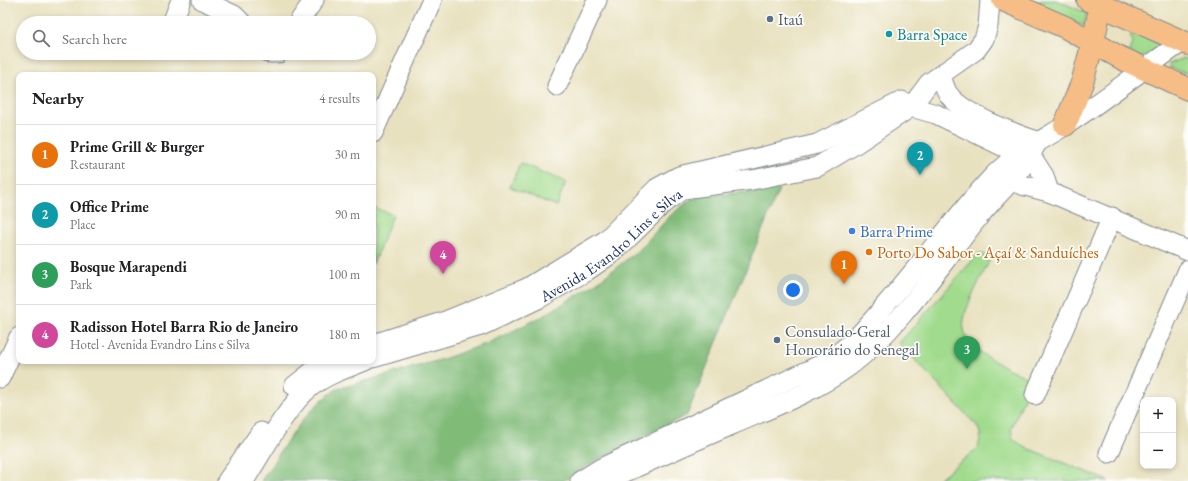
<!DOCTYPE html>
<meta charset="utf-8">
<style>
body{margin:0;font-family:"EB Garamond",serif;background:#f6f6f6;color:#202124}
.controls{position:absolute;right:12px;bottom:12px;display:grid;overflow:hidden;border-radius:8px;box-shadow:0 2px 6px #0003}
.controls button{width:36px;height:36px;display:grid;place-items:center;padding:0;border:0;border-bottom:1px solid #e0e0e0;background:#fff;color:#202124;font:20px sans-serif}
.you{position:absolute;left:793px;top:290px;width:14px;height:14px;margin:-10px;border:3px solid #fff;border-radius:50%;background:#1a73e8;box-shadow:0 0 0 6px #1a73e833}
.badge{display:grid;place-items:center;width:26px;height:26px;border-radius:50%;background:#7c3aed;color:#fff;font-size:13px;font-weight:700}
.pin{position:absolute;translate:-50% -33px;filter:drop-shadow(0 1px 2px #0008)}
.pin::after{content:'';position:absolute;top:21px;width:14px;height:12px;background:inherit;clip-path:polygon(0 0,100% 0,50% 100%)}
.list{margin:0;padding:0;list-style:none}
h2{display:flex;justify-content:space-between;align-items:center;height:52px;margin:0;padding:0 16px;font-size:17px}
h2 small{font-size:13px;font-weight:400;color:#757577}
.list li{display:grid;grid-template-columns:26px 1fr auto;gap:12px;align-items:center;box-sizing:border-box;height:60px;padding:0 16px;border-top:1px solid #e0e0e0}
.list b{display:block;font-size:15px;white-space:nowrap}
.list p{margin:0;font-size:13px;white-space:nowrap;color:#757577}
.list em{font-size:13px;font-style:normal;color:#757577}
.icon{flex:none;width:22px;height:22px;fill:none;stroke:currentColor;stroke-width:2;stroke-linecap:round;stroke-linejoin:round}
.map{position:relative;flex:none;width:1188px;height:481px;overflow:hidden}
.search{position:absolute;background:#fff;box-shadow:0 2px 6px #0003;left:16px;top:16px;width:360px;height:44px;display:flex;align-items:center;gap:10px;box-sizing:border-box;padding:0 14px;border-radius:22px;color:#757577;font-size:15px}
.panel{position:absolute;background:#fff;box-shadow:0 2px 6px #0003;left:16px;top:72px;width:360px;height:292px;border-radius:8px}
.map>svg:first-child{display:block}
.green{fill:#a1db8d;stroke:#5e8576}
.forest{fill:#80bb78;stroke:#4e756b}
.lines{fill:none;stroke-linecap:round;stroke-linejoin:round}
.minor-casing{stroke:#82888e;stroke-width:21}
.major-casing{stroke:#82888e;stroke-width:24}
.highway-casing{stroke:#82888e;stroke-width:24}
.minor{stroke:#fff;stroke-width:19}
.major{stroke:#f6be86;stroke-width:22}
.highway{stroke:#f6be86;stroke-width:22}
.service-dot{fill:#5c6f8a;stroke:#fdfcf7;stroke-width:1.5}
.culture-dot{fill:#0f9aa8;stroke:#fdfcf7;stroke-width:1.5}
.shop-dot{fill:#3f7fe0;stroke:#fdfcf7;stroke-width:1.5}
.food-dot{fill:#e8710a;stroke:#fdfcf7;stroke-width:1.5}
.labels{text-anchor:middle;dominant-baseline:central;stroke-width:3.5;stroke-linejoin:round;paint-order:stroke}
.service-label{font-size:16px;fill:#4e5e75;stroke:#fdfcf7;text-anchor:start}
.culture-label{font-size:16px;fill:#0d838f;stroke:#fdfcf7;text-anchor:start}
.shop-label{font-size:16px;fill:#366cbe;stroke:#fdfcf7;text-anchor:start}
.street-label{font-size:16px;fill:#1b2f5e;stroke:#fdfcf7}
.food-label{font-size:16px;fill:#c56008;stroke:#fdfcf7;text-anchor:start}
</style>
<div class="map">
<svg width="1188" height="481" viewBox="0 0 1188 481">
<rect width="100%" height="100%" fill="#fdfcf7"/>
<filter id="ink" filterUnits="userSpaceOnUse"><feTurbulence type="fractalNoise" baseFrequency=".025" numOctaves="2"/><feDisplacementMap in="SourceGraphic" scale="8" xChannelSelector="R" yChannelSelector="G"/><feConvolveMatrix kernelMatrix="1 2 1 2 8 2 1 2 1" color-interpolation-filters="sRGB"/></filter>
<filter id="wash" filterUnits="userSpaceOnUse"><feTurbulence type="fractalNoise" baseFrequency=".012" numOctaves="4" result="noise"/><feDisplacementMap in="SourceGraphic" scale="16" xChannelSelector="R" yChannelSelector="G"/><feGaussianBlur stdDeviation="0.9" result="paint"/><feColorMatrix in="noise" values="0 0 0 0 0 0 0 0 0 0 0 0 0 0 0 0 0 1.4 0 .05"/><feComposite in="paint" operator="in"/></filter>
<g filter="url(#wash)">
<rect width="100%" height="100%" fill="#e8e1bf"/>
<g class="green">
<polygon points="1024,0 1056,0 1087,13 1084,26"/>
<polygon points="1133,32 1163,46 1141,58 1130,52 1133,41 1130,37"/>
<polygon points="1184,58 1188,60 1188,74 1170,68 1169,64"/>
<polygon points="520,163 566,182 556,206 510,187"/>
<polygon points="373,207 393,215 373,264"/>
<path d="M 979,253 L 991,257 C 983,276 968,299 964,319 C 957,350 1011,369 1032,380 L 1011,429 L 1013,438 L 1022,446 L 1109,481 L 936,481 L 978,448 L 981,435 L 977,426 L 899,343 Z"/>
</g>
<path class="forest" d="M 779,189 L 687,415 L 597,460 L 563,481 L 261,481 C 283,449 304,409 337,389 L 443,359 L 488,343 L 543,316 L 595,284 L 639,250 L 671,215 L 694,197 Z"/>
</g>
<g filter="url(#ink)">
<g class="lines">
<g class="minor-casing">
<g id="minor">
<polyline points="202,0 234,15 242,23"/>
<polyline points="172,23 181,0"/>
<polyline points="298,23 314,0"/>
<polyline points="269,53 279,53"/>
<polyline points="557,86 597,0"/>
<polyline points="373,133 432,0"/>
<polyline points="1000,177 1022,185 1049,192 1188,251"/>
<polyline points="373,344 443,322 527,288 606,240 657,188 679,176 817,144 902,101 911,107 936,114 1035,162 1044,176 1049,192"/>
<path id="s1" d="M 373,358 L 481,326 L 540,298 L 585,272 L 614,252 L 664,203 L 683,189 L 752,180 L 817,167 L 854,145 L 911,107 L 929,83 L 976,50 L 984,39 L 988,26 L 990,0"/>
<polyline points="0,378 19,337"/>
<polyline points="294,386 326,361"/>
<polyline points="1035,395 1112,217"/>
<polyline points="1109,453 1188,270"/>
<polyline points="227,481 261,432"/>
<path d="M 244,481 C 263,452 286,406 312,386 C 328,374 347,368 365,361"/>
<path d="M 580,481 L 601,468 L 824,363 C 850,347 868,326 887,303 C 924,261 956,215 994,175 C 1016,153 1041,141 1066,125 C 1106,99 1143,69 1182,42"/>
<path d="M 605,481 C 647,463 689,443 732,425 C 771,408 814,392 848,367 C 896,332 940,266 977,219 C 994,197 1030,166 1037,141 C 1015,134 963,114 949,95 C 945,90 943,82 941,75"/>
</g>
</g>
<g class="major-casing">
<g id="major">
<polyline points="1003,0 1065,27 1121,58 1188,89"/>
<polyline points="1065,125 1082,83 1093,42"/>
</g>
</g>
<g class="highway-casing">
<g id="highway">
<polyline points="1088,0 1188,44"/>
<polyline points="1093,42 1102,0"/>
</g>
</g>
<use href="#minor" class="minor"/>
<use href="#major" class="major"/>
<use href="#highway" class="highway"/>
</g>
</g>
<g class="service-dot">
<circle cx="770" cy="19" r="4"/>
<circle cx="777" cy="340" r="4"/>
</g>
<circle class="culture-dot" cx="889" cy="34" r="4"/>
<circle class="shop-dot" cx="852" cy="231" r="4"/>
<circle class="food-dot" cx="869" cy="252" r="4"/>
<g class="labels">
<g class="service-label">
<text x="778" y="19">Itaú</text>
<text x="785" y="331">Consulado-Geral<tspan x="785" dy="18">Honorário do Senegal</tspan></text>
</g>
<g class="culture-label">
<text x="897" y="34">Barra Space</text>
</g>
<g class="shop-label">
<text x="860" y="231">Barra Prime</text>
</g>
<g class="street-label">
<text stroke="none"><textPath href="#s1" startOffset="267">Avenida Evandro Lins e Silva</textPath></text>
</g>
<g class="food-label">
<text x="877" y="252">Porto Do Sabor - Açaí &amp; Sanduíches</text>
</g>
</g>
</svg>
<div class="controls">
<button>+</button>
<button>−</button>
</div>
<div class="you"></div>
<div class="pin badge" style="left:844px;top:284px;background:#e8710a">1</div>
<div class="pin badge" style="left:920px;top:175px;background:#0f9aa8">2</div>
<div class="pin badge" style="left:967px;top:369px;background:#2e9e5b">3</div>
<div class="pin badge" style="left:443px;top:274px;background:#d1479c">4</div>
<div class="search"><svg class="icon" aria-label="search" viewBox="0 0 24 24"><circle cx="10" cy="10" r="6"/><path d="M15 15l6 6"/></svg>Search here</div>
<section class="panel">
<h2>Nearby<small>4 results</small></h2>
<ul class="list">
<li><span class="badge" style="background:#e8710a">1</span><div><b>Prime Grill &amp; Burger</b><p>Restaurant</p></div><em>30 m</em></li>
<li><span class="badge" style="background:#0f9aa8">2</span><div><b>Office Prime</b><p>Place</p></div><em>90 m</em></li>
<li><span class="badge" style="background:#2e9e5b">3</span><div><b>Bosque Marapendi</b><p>Park</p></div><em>100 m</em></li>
<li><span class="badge" style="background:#d1479c">4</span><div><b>Radisson Hotel Barra Rio de Janeiro</b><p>Hotel · Avenida Evandro Lins e Silva</p></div><em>180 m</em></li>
</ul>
</section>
</div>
